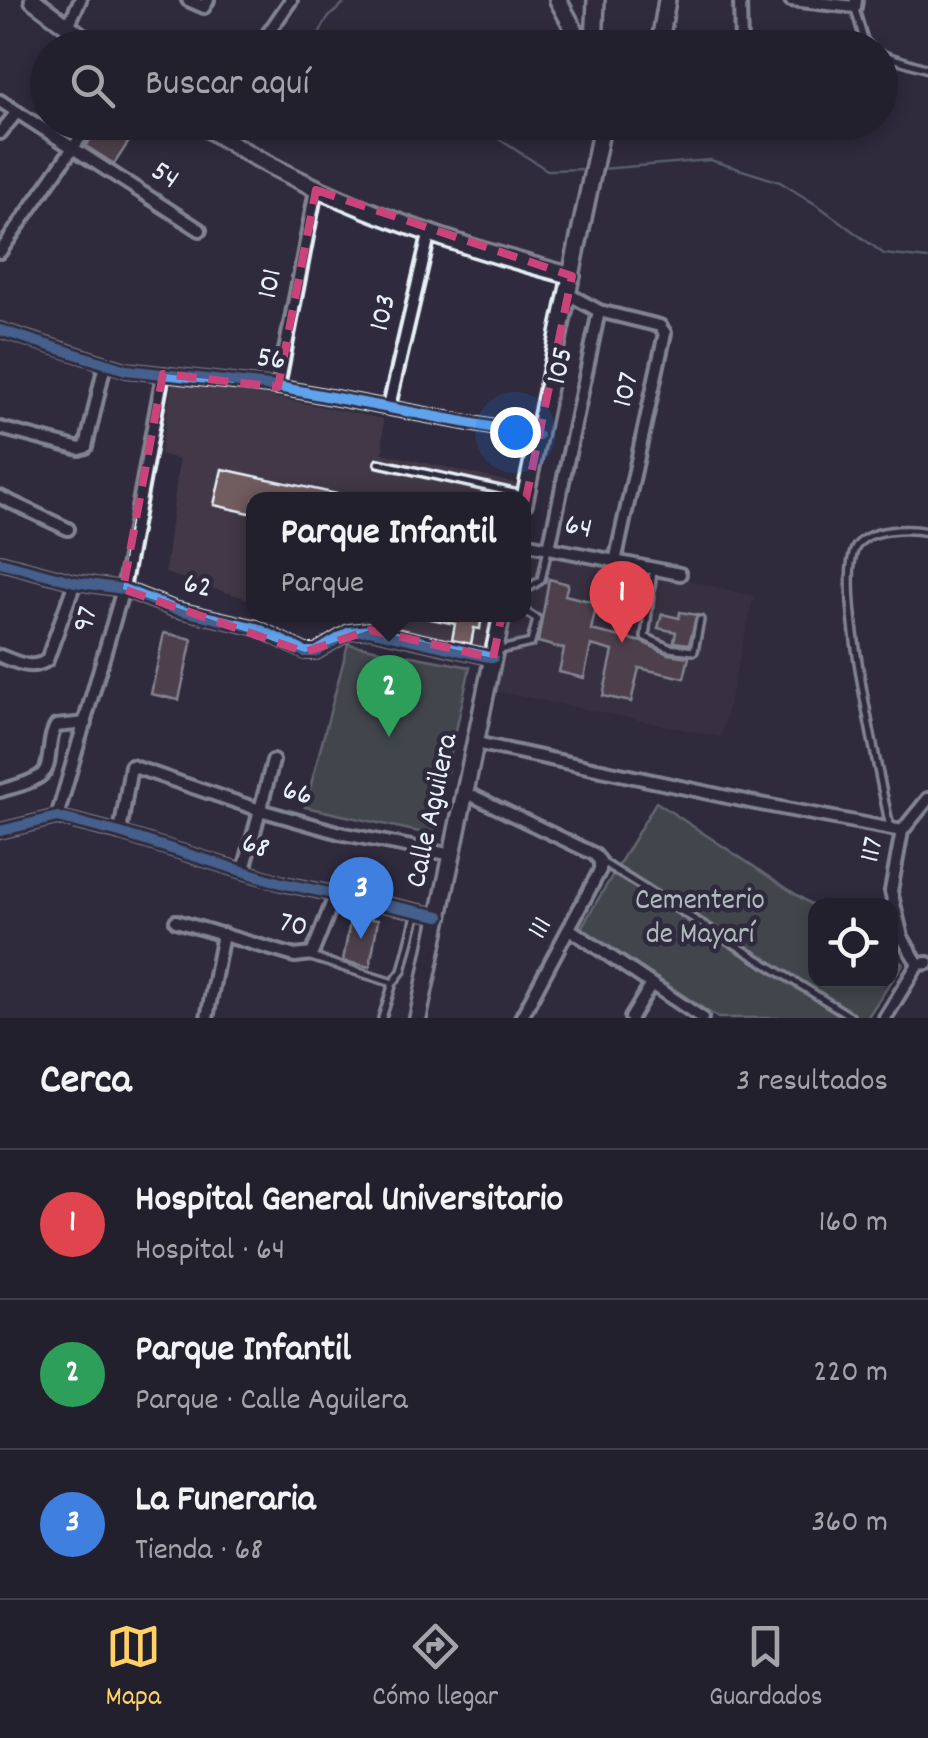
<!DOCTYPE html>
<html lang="es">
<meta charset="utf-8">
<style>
body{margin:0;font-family:Dekko,sans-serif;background:#2f2d3a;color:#f1f3f6}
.controls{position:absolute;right:30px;bottom:30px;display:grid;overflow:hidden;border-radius:20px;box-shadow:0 5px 15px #0003}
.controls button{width:90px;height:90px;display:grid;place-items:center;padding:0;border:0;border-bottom:2px solid #403e4a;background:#23202e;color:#f1f3f6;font:50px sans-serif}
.you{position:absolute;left:515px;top:432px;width:35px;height:35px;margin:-25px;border:8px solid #fff;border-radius:50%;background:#1a73e8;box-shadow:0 0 0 15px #1a73e833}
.badge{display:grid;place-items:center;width:65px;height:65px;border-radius:50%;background:#ffd166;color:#fff;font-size:32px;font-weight:700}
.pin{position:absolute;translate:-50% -82px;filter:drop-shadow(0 2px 5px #0008)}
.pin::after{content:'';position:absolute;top:52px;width:35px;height:30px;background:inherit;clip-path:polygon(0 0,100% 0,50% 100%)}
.popup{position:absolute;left:246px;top:492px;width:285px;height:130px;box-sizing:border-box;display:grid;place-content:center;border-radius:20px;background:#23202e;filter:drop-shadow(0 2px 8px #0005);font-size:32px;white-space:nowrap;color:#a3a3aa}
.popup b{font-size:38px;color:#f1f3f6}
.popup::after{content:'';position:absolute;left:50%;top:100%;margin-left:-20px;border:20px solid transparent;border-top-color:#23202e}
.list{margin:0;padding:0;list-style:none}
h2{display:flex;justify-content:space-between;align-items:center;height:130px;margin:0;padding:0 40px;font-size:42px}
h2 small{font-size:32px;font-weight:400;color:#a3a3aa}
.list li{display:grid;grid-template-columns:65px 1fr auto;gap:30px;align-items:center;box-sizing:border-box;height:150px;padding:0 40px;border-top:2px solid #403e4a}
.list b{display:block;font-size:38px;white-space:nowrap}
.list p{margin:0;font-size:32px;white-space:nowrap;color:#a3a3aa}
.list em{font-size:32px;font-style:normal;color:#a3a3aa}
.icon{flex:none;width:55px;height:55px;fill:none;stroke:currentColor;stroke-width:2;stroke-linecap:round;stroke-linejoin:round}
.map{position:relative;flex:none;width:928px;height:1018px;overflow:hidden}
.search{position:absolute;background:#23202e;box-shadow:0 5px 15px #0003;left:30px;right:30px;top:30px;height:110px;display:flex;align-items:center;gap:25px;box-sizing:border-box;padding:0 35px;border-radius:55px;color:#a3a3aa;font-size:38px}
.sheet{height:580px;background:#23202e}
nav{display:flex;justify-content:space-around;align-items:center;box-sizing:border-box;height:140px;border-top:2px solid #403e4a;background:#23202e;font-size:28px;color:#a3a3aa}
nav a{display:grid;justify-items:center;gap:5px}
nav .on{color:#ffd166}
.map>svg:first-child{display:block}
.built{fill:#433947}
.green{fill:#5a6960;stroke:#a1adac;stroke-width:2.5}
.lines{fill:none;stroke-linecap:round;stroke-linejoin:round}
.stream{stroke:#8b9bab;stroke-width:2.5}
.building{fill:#715c5f;stroke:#e8f1f8;stroke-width:2.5}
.lane-casing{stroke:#e8f1f8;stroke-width:12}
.street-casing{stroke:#e8f1f8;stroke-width:18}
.secondary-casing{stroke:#e8f1f8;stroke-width:22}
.lane{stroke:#2f2a3d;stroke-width:5}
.street{stroke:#2f2a3d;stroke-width:10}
.secondary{stroke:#2f2a3d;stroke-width:15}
.cycleway-casing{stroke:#2f2a3d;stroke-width:16}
.cycleway{stroke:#60a3ed;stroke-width:10}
.marked{fill:none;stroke:#ca437a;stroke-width:8;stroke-dasharray:20 12;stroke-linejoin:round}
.labels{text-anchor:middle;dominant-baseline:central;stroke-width:9;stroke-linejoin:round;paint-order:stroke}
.street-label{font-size:30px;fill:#e8f1f8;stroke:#2f2a3d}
.park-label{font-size:30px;fill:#afbbbb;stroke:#2f2a3d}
</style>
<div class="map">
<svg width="928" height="1018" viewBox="0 0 928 1018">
<rect width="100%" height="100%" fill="#2f2a3d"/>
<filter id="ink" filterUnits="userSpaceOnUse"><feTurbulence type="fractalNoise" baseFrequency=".01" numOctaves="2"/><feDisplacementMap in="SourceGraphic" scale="20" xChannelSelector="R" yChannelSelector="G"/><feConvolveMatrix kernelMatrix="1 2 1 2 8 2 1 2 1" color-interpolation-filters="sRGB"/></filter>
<g filter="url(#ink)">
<g class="built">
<polygon points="173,377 383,419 383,453 518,484 515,499 254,500 254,601 165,573 179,460 160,454"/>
<polygon points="524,541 754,596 721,737 491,690 506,615 524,614"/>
<polygon points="363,615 491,615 483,653 362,622"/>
</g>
<g class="green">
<polygon points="348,644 470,667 433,835 305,807"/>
<polygon points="656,802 815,907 816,981 890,981 891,956 903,964 867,1018 718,1018 581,928"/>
</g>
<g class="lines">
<g class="stream">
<polyline points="312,48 327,19 347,0"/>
<polyline points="380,122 386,126 397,122"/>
<polyline points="459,122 485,130 547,170 588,169"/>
<polyline points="601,169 710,160 780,182 820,207 884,254 928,259"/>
</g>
</g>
<g class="building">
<polygon points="102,122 142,122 114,164 86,146"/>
<polygon points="222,469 346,496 345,500 254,500 254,514 214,505"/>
<polygon points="631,575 644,577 633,623 613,620 618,596 626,598"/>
<polygon points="549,579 568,584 565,595 597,603 591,630 642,642 668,654 689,657 684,678 639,668 631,702 603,696 613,651 591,645 584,678 559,672 564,649 538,642"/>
<polygon points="680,612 697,615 689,644 674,642 676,632 658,628 662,614 679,618"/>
<polygon points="426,614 482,614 480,629 474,628 471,644 452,640 455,624 426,618"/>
<polygon points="164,633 192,639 179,700 151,694"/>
<polygon points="351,916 378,920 370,967 343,961"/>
</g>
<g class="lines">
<g class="lane-casing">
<g id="lane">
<polyline points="855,9 864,40 871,48"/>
<polyline points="880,54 928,69"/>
<polyline points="379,463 523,495"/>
<polyline points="653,570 645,637 669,648 694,651 700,620"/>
<polyline points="524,591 541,580 548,549"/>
<polyline points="500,650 531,643 537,619 524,611"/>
<path d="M 890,828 C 881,779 834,583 856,547 C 868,528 909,528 928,532"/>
<polyline points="602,862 850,1016"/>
<polyline points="311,957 393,983 402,971 417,912"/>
<polyline points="382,1018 393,983"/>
</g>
</g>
<g class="street-casing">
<g id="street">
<polyline points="188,0 204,7 208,0"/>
<polyline points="740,0 741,48"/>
<polyline points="791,0 855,7 856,0"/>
<polyline points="68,26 80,0"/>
<polyline points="258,48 291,0"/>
<polyline points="0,101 200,230"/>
<polyline points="0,133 17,112"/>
<polyline points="0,252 91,122"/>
<polyline points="568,294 599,311 660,326 665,333 615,562"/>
<polyline points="0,330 126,370 278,387 538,436"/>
<polyline points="278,387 316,190"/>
<polyline points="389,406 430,231"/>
<polyline points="0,428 80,449 86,447 105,364"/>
<polyline points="0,497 68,529"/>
<polyline points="524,543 680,574"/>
<polyline points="549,548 599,311"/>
<polyline points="0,562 75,582 123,589 174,609 257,628 305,652 316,652 349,632 370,630 493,658"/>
<path d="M 0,656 C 16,662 32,671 47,660 L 75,582"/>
<polyline points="476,743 755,803 902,831"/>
<path d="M 0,791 C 12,787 37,782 44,772 C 52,763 47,740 56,726 L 86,723"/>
<polyline points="467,793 594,854 600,861 600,870 521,1018"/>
<polyline points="928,799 902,831 891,891 902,937 918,964 928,963"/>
<polyline points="57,817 123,589 163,374"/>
<polyline points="0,831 57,817 120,833 281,883 440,916"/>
<polyline points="120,833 131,766 260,810 344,834 453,855"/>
<polyline points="244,870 273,761"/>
<polyline points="176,921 295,956 312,954 335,896"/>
<polyline points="571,930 702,1018"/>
<polyline points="207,1018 223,934"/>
<polyline points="631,1018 651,985"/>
<polyline points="885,1018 918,964"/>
</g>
</g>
<g class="secondary-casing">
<g id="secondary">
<polyline points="33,0 97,48"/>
<polyline points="558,0 584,48"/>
<polyline points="594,48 596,0"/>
<polyline points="659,48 667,0"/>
<path d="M 198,122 C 306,196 446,243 572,276"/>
<polyline points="524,503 603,122"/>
<polyline points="418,1018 502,614"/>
</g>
</g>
<use href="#lane" class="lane"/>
<use href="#street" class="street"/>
<use href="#secondary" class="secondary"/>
<g class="cycleway-casing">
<g id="cycleway">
<polyline points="0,330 126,370 278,387 538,436"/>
<polyline points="0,562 75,582 123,589 174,609 257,628 305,652 316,652 349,632 370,630 493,658"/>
<polyline points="0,831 57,817 120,833 281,883 440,916"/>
</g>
</g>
<use href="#cycleway" class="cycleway"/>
</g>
</g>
<path d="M0 0H928V1018H0ZM 316,190 L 572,276 L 493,658 L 370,630 L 305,652 L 123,589 L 163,374 L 278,387 Z" fill="#2f2a3d" fill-opacity=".55" fill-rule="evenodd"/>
<path class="marked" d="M 316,190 L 572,276 L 493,658 L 370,630 L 305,652 L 123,589 L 163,374 L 278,387 Z"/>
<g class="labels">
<g class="street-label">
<text transform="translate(164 177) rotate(33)">54</text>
<text transform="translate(272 284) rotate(-79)">101</text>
<text transform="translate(385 313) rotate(-77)">103</text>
<text transform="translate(271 361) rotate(8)">56</text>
<text transform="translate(562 366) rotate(-78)">105</text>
<text transform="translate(628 390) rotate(-77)">107</text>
<text transform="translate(578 529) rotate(12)">64</text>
<text transform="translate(197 588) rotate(14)">62</text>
<text transform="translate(88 620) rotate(-75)">97</text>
<text transform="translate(297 795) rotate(16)">66</text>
<text transform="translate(434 811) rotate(-78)">Calle Aguilera</text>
<text transform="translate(255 848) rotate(18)">68</text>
<text transform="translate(874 850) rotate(-78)">117</text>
<text transform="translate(293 927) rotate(13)">70</text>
<text transform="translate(542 929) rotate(-61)">111</text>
</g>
<g class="park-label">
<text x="700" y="902">Cementerio<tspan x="700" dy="34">de Mayarí</tspan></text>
</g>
</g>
</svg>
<div class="controls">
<button><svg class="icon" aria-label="locate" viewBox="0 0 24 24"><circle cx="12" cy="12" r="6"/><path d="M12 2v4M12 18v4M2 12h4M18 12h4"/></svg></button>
</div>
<div class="you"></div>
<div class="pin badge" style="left:622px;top:643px;background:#e0444e">1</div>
<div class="pin badge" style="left:389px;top:737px;background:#2e9e5b">2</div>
<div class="popup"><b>Parque Infantil</b>Parque</div>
<div class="pin badge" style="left:361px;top:939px;background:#3f7fe0">3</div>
<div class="search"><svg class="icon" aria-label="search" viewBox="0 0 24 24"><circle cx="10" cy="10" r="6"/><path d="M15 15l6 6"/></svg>Buscar aquí</div>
</div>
<section class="sheet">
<h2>Cerca<small>3 resultados</small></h2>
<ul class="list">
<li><span class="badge" style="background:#e0444e">1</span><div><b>Hospital General Universitario</b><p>Hospital · 64</p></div><em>160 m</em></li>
<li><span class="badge" style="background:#2e9e5b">2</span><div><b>Parque Infantil</b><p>Parque · Calle Aguilera</p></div><em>220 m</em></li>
<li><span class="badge" style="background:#3f7fe0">3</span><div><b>La Funeraria</b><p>Tienda · 68</p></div><em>360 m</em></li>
</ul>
</section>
<nav>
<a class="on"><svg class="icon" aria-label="map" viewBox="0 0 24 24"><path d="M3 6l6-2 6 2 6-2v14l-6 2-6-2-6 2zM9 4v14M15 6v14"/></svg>Mapa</a>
<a><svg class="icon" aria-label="directions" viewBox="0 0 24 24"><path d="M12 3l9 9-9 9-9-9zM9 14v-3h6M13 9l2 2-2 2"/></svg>Cómo llegar</a>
<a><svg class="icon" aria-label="saved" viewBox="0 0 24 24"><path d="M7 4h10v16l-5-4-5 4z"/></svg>Guardados</a>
</nav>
